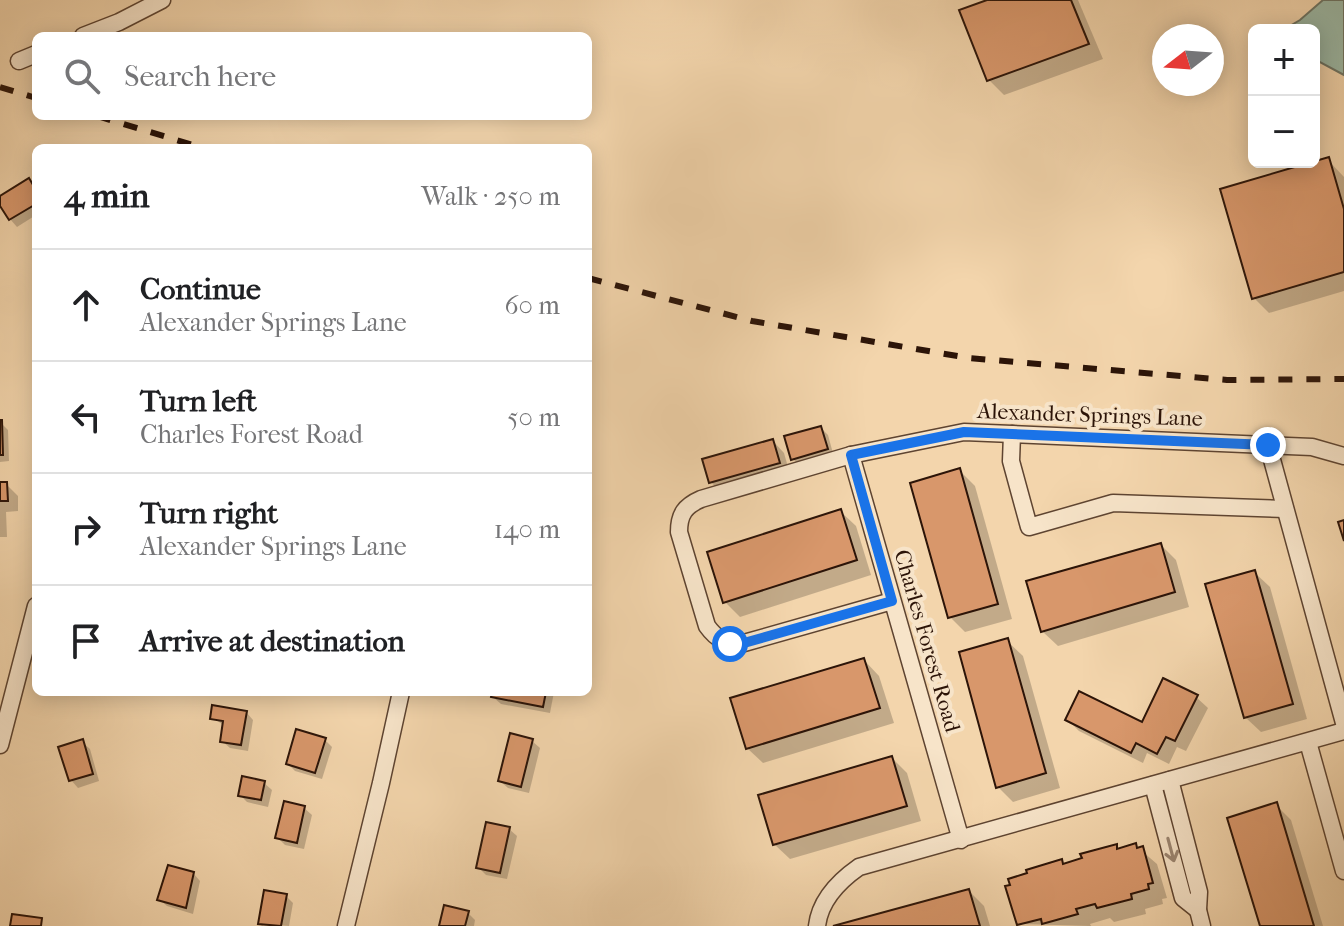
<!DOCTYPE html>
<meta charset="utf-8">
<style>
body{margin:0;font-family:"IM FELL French Canon",serif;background:#f2f2f2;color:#202124}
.controls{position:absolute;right:24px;top:24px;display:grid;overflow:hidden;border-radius:12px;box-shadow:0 4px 20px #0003}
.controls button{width:72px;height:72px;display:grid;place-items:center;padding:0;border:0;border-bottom:2px solid #e0e0e0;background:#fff;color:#202124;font:40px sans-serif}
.compass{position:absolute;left:1152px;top:24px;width:72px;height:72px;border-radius:50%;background:#fff;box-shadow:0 4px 20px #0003;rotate:253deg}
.stop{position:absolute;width:24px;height:24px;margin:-18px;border:6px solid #1a73e8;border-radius:50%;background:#fff}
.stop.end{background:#1a73e8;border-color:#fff;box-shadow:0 2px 8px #0008}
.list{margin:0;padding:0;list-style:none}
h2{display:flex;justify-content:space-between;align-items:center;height:104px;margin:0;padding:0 32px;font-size:34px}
h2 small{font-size:26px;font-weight:400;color:#757577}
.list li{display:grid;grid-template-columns:52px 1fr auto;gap:24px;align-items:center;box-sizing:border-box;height:112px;padding:0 32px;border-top:2px solid #e0e0e0}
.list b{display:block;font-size:30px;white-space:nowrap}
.list p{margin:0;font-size:26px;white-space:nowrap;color:#757577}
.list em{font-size:26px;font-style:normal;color:#757577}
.icon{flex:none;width:44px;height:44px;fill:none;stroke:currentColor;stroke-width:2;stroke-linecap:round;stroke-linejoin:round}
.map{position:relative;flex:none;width:1344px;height:926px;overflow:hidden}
.search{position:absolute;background:#fff;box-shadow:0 4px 20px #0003;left:32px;top:32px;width:560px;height:88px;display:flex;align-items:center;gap:20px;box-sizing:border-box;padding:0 28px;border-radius:12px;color:#757577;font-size:30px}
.panel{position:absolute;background:#fff;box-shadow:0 4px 20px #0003;left:32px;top:144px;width:560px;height:552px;border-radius:12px}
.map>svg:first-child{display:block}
.water{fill:#9cb9a6;stroke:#6f7767;stroke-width:2}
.shadow{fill:#0003}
.building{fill:#d8976b;stroke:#2c1408;stroke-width:2}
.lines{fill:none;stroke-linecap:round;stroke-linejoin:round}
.street-casing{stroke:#5e4431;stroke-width:19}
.street{stroke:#f7e4c9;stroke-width:16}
.rail{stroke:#2c1408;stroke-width:6;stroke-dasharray:14 14;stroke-linecap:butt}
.oneway{stroke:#9c8672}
.route{stroke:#1a73e8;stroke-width:10}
.labels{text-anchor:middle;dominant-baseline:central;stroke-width:8;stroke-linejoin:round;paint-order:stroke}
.street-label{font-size:22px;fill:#2c1408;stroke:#f7e4c9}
</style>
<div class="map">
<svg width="1344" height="926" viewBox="0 0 1344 926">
<rect width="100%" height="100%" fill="#f3d5ac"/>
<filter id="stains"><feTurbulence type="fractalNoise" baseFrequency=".0025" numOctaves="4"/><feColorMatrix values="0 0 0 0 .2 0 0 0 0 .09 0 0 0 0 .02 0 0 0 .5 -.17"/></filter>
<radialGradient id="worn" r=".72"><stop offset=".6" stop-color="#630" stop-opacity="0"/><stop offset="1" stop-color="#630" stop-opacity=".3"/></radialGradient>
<polygon class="water" points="1323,0 1344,0 1344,75 1314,59 1314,30 1283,30 1300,20"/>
<g class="shadow">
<polygon points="992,0 1078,0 1103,59 1004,95 989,80"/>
<polygon points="1328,160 1344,177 1344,291 1269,313 1254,298"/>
<polygon points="28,181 36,188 36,215 17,227 10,219 0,198"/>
<polygon points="0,422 8,430 9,461 0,462"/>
<polygon points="821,428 828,435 834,457 800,466 793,459"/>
<polygon points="773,441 784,453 790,474 722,494 711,482"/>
<polygon points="960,471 975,486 1012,619 965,632 950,617"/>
<polygon points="0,484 6,484 18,496 18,511 6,512 7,537 0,537"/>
<polygon points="840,511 856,526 871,575 740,617 725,602"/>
<polygon points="1161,545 1176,560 1189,607 1058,646 1042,631"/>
<polygon points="1254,572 1270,587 1307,719 1261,732 1245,717"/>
<polygon points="1007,641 1023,656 1060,788 1013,802 998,787"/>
<polygon points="864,660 879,676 894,723 763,763 747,748"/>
<polygon points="494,692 554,692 550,713 501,704 493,697"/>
<polygon points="1196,697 1208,708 1186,751 1177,747 1169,764 1147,753 1143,763 1079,731 1068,720 1143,724"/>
<polygon points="246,712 253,720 248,751 230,748 222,741 225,726 213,718"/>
<polygon points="325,740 332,747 322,779 295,771 288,764"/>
<polygon points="532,741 540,748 529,793 508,788 500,781"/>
<polygon points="82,742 90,749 99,781 78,788 71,780"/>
<polygon points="892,758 907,773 921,821 790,859 774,844"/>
<polygon points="264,783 272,790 268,807 247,802 240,795"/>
<polygon points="1276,805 1291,820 1323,926 1262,926"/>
<polygon points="304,808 312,815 304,849 285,845 277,837"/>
<polygon points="509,829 517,836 507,879 486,875 478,867"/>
<polygon points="1116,846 1120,850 1136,846 1157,864 1167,898 1162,899 1163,904 1145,909 1146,914 1114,922 1110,918 1090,924 1091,926 1019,924 1061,862 1065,866"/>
<polygon points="193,873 200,881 193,914 167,906 159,899"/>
<polygon points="969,891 984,906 990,926 841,926"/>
<polygon points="286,896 293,903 289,926 265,924 262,926 260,924"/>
<polygon points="468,913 475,920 474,926 441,926"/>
</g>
<g class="building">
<polygon points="987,0 1071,0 1089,44 987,81 959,10"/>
<polygon points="1329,157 1344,209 1344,272 1252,299 1220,189"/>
<polygon points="29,178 36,190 36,204 9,220 0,206 0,196"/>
<polygon points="0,420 2,420 3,455 0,455"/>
<polygon points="821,426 828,449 791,460 784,436"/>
<polygon points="773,439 780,463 709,483 702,459"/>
<polygon points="960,468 998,604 948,618 910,483"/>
<polygon points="0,482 7,482 8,501 0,501"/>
<polygon points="841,509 857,560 723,603 707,552"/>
<polygon points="1344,520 1344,541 1338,522"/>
<polygon points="1161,543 1175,592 1041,632 1026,581"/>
<polygon points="1255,570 1293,704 1244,718 1205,584"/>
<polygon points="1008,638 1046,773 996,788 959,652"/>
<polygon points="864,658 880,708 746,749 730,698"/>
<polygon points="1163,678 1198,695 1175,741 1166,737 1157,754 1136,743 1131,753 1065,720 1079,691 1142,722"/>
<polygon points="492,692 546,692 543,707 491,697"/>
<polygon points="212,705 247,711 241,745 220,742 223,721 210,719"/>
<polygon points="296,729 326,738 315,773 286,764"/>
<polygon points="510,733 533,739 521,787 498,781"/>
<polygon points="83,739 93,774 69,781 58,747"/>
<polygon points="892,756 907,806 773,845 758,795"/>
<polygon points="242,776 265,781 261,800 238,796"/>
<polygon points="284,801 305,806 297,843 275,838"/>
<polygon points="1277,802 1314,926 1260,926 1227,818"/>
<polygon points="486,822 510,827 500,873 476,868"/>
<polygon points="1136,843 1137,848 1143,846 1153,883 1148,884 1149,889 1131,894 1132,899 1097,908 1095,904 1076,909 1078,914 1042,924 1041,919 1017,925 1005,886 1010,885 1008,879 1027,873 1026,870 1062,859 1063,864 1082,858 1080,854 1117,844 1117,849"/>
<polygon points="168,865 194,872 186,908 157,900"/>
<polygon points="969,889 980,926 833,926"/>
<polygon points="264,890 287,894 281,926 258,924"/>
<polygon points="444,905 469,911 465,926 439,926"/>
<polygon points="12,914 42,918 41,926 10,926"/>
</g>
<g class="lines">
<g class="street-casing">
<g id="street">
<polyline points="83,36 119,22 162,0"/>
<polyline points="19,61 36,54"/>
<polyline points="1012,434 1011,461 1029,527 1113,503 1285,509"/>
<polyline points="1268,445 1344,723"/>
<polyline points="851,455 961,840"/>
<path d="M 892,601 L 744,643 C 726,644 717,640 707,626 L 679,532 C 679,514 685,506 701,499 L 851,455 L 964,432 L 1312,447 L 1344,456"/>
<polyline points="1308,742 1344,871"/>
<polyline points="0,745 36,606"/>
<polyline points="1170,780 1199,892 1198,910 1202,926"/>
<polyline points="1153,785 1183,898 1198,910"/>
<polyline points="346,926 381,783 401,692"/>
<path d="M 817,926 C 820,900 839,881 859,867 L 1344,731"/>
</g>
</g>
<use href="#street" class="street"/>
<g class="rail">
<polyline points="0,87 36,98"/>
<polyline points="97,116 203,148"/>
<polyline points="588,278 752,321 969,358 1227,380 1344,379"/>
</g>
</g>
<defs><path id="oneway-shaft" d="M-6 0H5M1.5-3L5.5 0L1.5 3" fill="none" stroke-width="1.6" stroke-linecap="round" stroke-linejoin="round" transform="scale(2)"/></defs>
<use class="oneway" href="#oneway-shaft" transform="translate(1171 850) rotate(75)"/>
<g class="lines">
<polyline class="route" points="730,644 744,643 892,601 851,455 964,432 1268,445"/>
</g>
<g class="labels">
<g class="street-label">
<text transform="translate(1090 415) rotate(2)">Alexander Springs Lane</text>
<text transform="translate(927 641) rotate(74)">Charles Forest Road</text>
</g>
</g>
<rect width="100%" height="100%" filter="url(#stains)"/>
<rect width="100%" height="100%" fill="url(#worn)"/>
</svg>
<div class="controls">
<button>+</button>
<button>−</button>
</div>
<svg class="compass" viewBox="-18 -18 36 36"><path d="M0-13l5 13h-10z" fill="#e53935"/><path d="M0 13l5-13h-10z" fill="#757577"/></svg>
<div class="stop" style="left:730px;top:644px"></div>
<div class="stop end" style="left:1268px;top:445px"></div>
<div class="search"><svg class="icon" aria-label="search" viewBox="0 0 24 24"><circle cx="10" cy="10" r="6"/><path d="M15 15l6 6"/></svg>Search here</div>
<section class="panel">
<h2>4 min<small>Walk · 250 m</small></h2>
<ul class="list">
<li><svg class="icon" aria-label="ahead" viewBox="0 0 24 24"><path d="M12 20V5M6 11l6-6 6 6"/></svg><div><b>Continue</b><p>Alexander Springs Lane</p></div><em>60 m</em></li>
<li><svg class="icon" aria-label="left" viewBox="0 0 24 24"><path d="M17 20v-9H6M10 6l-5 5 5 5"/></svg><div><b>Turn left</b><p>Charles Forest Road</p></div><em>50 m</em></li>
<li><svg class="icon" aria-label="right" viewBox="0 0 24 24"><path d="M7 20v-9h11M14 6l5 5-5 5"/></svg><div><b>Turn right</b><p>Alexander Springs Lane</p></div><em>140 m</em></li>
<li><svg class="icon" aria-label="arrive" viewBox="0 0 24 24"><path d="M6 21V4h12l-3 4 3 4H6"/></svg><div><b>Arrive at destination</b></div></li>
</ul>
</section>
</div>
